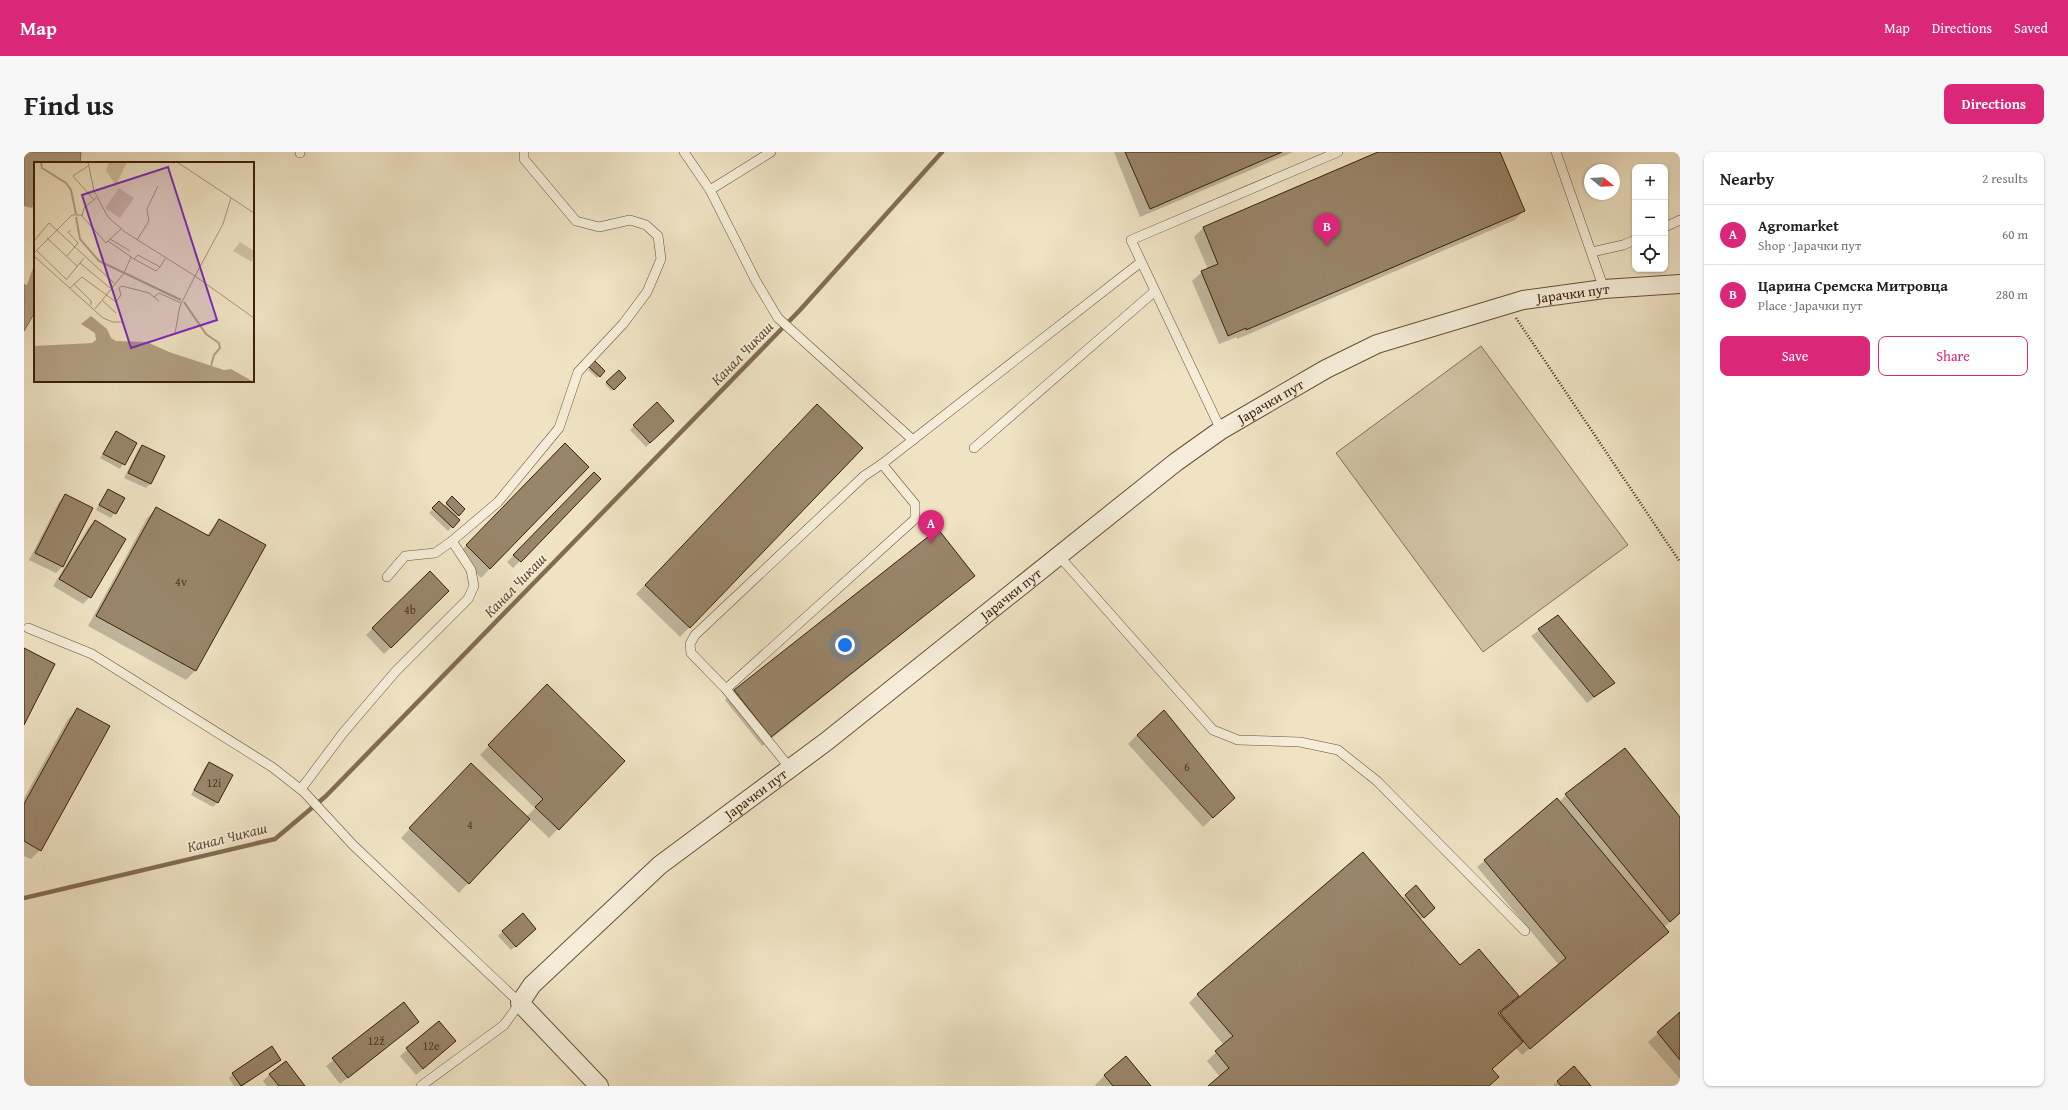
<!DOCTYPE html>
<meta charset="utf-8">
<style>
body{margin:0;font-family:"Gentium Book Plus",serif;background:#f6f6f6;color:#202124}
.controls{position:absolute;right:12px;top:12px;display:grid;overflow:hidden;border-radius:8px;box-shadow:0 1px 3px #0004}
.controls button{width:36px;height:36px;display:grid;place-items:center;padding:0;border:0;border-bottom:1px solid #e0e0e0;background:#fff;color:#202124;font:20px sans-serif}
.compass{position:absolute;left:1560px;top:12px;width:36px;height:36px;border-radius:50%;background:#fff;box-shadow:0 1px 3px #0004;rotate:108deg}
.you{position:absolute;left:821px;top:493px;width:14px;height:14px;margin:-10px;border:3px solid #fff;border-radius:50%;background:#1a73e8;box-shadow:0 0 0 6px #1a73e833}
.badge{display:grid;place-items:center;width:26px;height:26px;border-radius:50%;background:#db2777;color:#fff;font-size:13px;font-weight:700}
.pin{position:absolute;translate:-50% -33px;filter:drop-shadow(0 1px 2px #0008)}
.pin::after{content:'';position:absolute;top:21px;width:14px;height:12px;background:inherit;clip-path:polygon(0 0,100% 0,50% 100%)}
.list{margin:0;padding:0;list-style:none}
h2{display:flex;justify-content:space-between;align-items:center;height:52px;margin:0;padding:0 16px;font-size:17px}
h2 small{font-size:13px;font-weight:400;color:#757577}
.list li{display:grid;grid-template-columns:26px 1fr auto;gap:12px;align-items:center;box-sizing:border-box;height:60px;padding:0 16px;border-top:1px solid #e0e0e0}
.list b{display:block;font-size:15px;white-space:nowrap}
.list p{margin:0;font-size:13px;white-space:nowrap;color:#757577}
.list em{font-size:13px;font-style:normal;color:#757577}
.actions{display:flex;gap:8px;padding:12px 16px}
.actions a{flex:1;padding:9px 0;border:1px solid #db2777;border-radius:8px;text-align:center;font-size:14px;color:#db2777}
.actions .main{background:#db2777;color:#fff}
.icon{flex:none;width:22px;height:22px;fill:none;stroke:currentColor;stroke-width:2;stroke-linecap:round;stroke-linejoin:round}
.map{position:relative;flex:none;width:1656px;height:934px;overflow:hidden;border-radius:8px}
header{display:flex;align-items:center;gap:24px;box-sizing:border-box;height:56px;padding:0 20px;background:#db2777;color:#fff}
header strong{font-size:19px}
nav{display:flex;gap:22px;margin-inline-start:auto;font-size:14px}
.intro{display:flex;align-items:center;justify-content:space-between;box-sizing:border-box;height:96px;padding:0 24px}
h1{margin:0;font-size:28px}
.button{padding:10px 18px;border-radius:8px;background:#db2777;color:#fff;font-size:14px;font-weight:700}
main{display:flex;gap:24px;padding:0 24px}
aside{flex:1;background:#fff;border-radius:8px;box-shadow:0 1px 3px #0004}
.map>svg:first-child{display:block}
.green{fill:#d1c2a4;stroke:#867056}
.water{fill:#b2a084;stroke:#836c52}
.pier{fill:#efe3c4}
.shadow{fill:#0003}
.lines{fill:none;stroke-linecap:round;stroke-linejoin:round}
.stream{stroke:#836c52;stroke-width:4.5}
.building{fill:#99856a;stroke:#3c1f08}
.service-casing{stroke:#695037;stroke-width:10}
.minor-casing{stroke:#695037;stroke-width:20}
.path{stroke:#3c1f08;stroke-width:2.5;stroke-dasharray:1 2;stroke-linecap:butt}
.service{stroke:#f5edd9;stroke-width:9}
.minor{stroke:#f5edd9;stroke-width:18}
.labels{text-anchor:middle;dominant-baseline:central;stroke-width:3;stroke-linejoin:round;paint-order:stroke}
.number-label{font-size:12px;fill:#533820}
.street-label{font-size:14px;fill:#3c1f08;stroke:#f5edd9}
.water-label{font-size:15px;font-style:italic;fill:#654c33;stroke:#f5edd9}
.inset-river{fill:none;stroke:#b2a084;stroke-width:2}
.inset-road{fill:none;stroke:#a79579;stroke-width:1}
.view{fill:#7b2cbf;fill-opacity:0.15;stroke:#7b2cbf;stroke-width:2}
.inset-edge{fill:none;stroke:#3c1f08;stroke-width:2}
</style>
<header>
<strong>Map</strong>
<nav><a>Map</a><a>Directions</a><a>Saved</a></nav>
</header>
<div class="intro"><h1>Find us</h1><a class="button">Directions</a></div>
<main>
<div class="map">
<svg width="1656" height="934" viewBox="0 0 1656 934">
<rect width="100%" height="100%" fill="#efe3c4"/>
<filter id="stains"><feTurbulence type="fractalNoise" baseFrequency=".005" numOctaves="4"/><feColorMatrix values="0 0 0 0 .2 0 0 0 0 .09 0 0 0 0 .02 0 0 0 .5 -.17"/></filter>
<radialGradient id="worn" r=".72"><stop offset=".6" stop-color="#630" stop-opacity="0"/><stop offset="1" stop-color="#630" stop-opacity=".3"/></radialGradient>
<polygon class="green" points="1457,194 1604,393 1459,500 1312,301"/>
<polygon class="water" points="0,0 57,0 56,11 11,11 11,160 0,179"/>
<polygon class="pier" points="11,47 11,110 3,133 0,132 0,54 8,56"/>
<g class="shadow">
<polygon points="1090,0 1269,0 1116,65"/>
<polygon points="1356,0 1475,0 1500,58 1491,68 1213,187 1213,185 1195,192 1168,129 1178,120 1184,117 1170,85 1179,76"/>
<polygon points="571,211 580,219 573,226 564,218"/>
<polygon points="595,220 601,226 587,239 581,232"/>
<polygon points="633,252 645,273 622,295 606,278"/>
<polygon points="784,263 837,296 656,485 612,442"/>
<polygon points="92,280 112,291 96,317 76,306"/>
<polygon points="541,293 564,315 457,426 433,403"/>
<polygon points="118,294 140,304 126,332 122,336 100,326 114,298"/>
<polygon points="570,321 576,327 489,416 483,410"/>
<polygon points="84,338 100,346 87,366 72,358"/>
<polygon points="42,343 39,414 32,421 5,408 35,350"/>
<polygon points="428,346 440,357 432,366 434,368 424,379 405,361 415,350 420,354"/>
<polygon points="133,356 182,384 195,368 240,393 171,519 162,528 64,474 123,366"/>
<polygon points="71,369 101,387 66,445 59,452 29,434 64,376"/>
<polygon points="406,420 424,439 360,502 342,483"/>
<polygon points="950,424 738,594 701,548 710,538"/>
<polygon points="1534,464 1590,531 1563,551 1507,484"/>
<polygon points="523,534 600,609 525,686 505,667 435,741 377,686 438,621 502,665 511,656 456,603"/>
<polygon points="53,558 16,698 7,707 0,704 0,646 44,567"/>
<polygon points="1113,583 1200,655 1179,675 1104,592"/>
<polygon points="185,611 194,650 189,655 167,643 181,615"/>
<polygon points="1542,643 1656,666 1656,761 1640,775 1644,780 1637,787 1498,903 1492,896 1467,917 1474,925 1465,934 1185,934 1196,925 1183,909 1200,893 1165,851 1174,842 1378,747 1392,735 1405,760 1396,768 1436,815 1484,853 1473,862 1475,863 1535,813 1453,715 1533,647 1535,650"/>
<polygon points="479,779 506,782 487,798 474,784"/>
<polygon points="380,852 394,870 316,932 302,914"/>
<polygon points="1656,862 1656,927 1624,890"/>
<polygon points="415,870 424,896 392,923 376,904"/>
<polygon points="1102,906 1126,934 1072,934 1071,933 1080,924"/>
<polygon points="255,908 219,934 210,934 205,926 209,922"/>
<polygon points="1550,916 1566,934 1529,934 1533,930"/>
<polygon points="246,922 280,934 243,934 239,929"/>
</g>
<g class="lines">
<polyline class="stream" points="0,746 251,687 302,644 776,158 918,0"/>
</g>
<g class="building">
<polygon points="1101,0 1258,0 1126,57"/>
<polygon points="1354,0 1476,0 1501,59 1222,178 1222,176 1204,184 1177,119 1194,112 1179,75"/>
<polygon points="571,209 581,219 576,225 565,215"/>
<polygon points="595,218 602,226 590,238 582,230"/>
<polygon points="633,250 650,269 626,291 609,273"/>
<polygon points="793,252 839,296 666,476 621,433"/>
<polygon points="92,279 113,291 101,313 79,302"/>
<polygon points="541,291 565,315 466,417 442,393"/>
<polygon points="118,293 141,304 127,332 104,321"/>
<polygon points="570,320 577,327 497,410 489,403"/>
<polygon points="84,337 101,346 92,362 75,353"/>
<polygon points="41,342 69,356 39,415 11,401"/>
<polygon points="428,344 441,357 435,364 422,351"/>
<polygon points="415,349 436,368 429,376 408,356"/>
<polygon points="132,355 185,384 195,367 242,393 172,519 72,464"/>
<polygon points="71,368 102,387 67,446 35,427"/>
<polygon points="914,377 951,424 747,585 710,538"/>
<polygon points="406,419 425,439 367,496 348,476"/>
<polygon points="1534,463 1591,531 1570,545 1514,477"/>
<polygon points="0,496 31,512 0,573"/>
<polygon points="523,532 601,609 535,678 511,655 519,647 464,593"/>
<polygon points="53,556 86,574 17,699 0,689 0,652"/>
<polygon points="1140,558 1211,646 1189,666 1113,583"/>
<polygon points="1601,596 1656,665 1656,761 1646,770 1541,642"/>
<polygon points="185,610 209,623 194,651 170,638"/>
<polygon points="447,611 506,667 445,732 385,676"/>
<polygon points="1533,646 1645,780 1506,897 1476,861 1542,806 1460,708"/>
<polygon points="1339,700 1436,813 1455,797 1495,844 1474,861 1499,890 1468,917 1475,925 1465,934 1184,934 1205,916 1191,899 1209,884 1173,842"/>
<polygon points="1392,733 1411,756 1400,766 1381,743"/>
<polygon points="499,761 512,777 492,795 478,779"/>
<polygon points="380,850 395,870 324,926 308,906"/>
<polygon points="1656,860 1656,908 1633,880"/>
<polygon points="415,869 432,889 399,917 382,896"/>
<polygon points="248,894 257,908 217,934 208,921"/>
<polygon points="1102,904 1127,934 1089,934 1080,923"/>
<polygon points="262,909 281,934 255,934 245,922"/>
<polygon points="1550,914 1567,934 1537,934 1533,929"/>
</g>
<g class="lines">
<g class="service-casing">
<g id="service">
<polyline points="660,0 686,38 732,129 754,166 889,288"/>
<polyline points="1532,0 1580,137"/>
<polyline points="276,1 276,0"/>
<polyline points="686,38 747,0"/>
<polyline points="1641,75 1656,68"/>
<polyline points="1568,100 1599,93 1611,88"/>
<polyline points="1197,278 1107,88 1314,0"/>
<polyline points="950,296 1131,139"/>
<polyline points="1035,404 1189,578 1214,588 1276,590 1314,598 1353,629 1501,779"/>
<polyline points="363,425 381,404 411,401 428,389 474,350 535,276 554,220 599,172 623,140 637,107 634,84 622,73 606,68 575,75 552,69 500,7 500,0"/>
<polyline points="4,476 68,502 248,615 280,640 329,693 496,851 480,873 397,934"/>
<polyline points="702,537 667,501 666,492 671,483 840,324 858,312"/>
<polyline points="766,616 702,537 891,367 891,352 858,312 1117,110"/>
<polyline points="277,637 319,581 372,519 444,447 450,434 447,418 428,389"/>
</g>
</g>
<g class="minor-casing">
<g id="minor">
<path id="s1" d="M 575,934 L 496,851 L 508,833 L 636,713 L 803,589 L 1152,310 L 1197,278 L 1302,217 L 1353,192 L 1499,148 L 1580,137 L 1656,132"/>
</g>
</g>
<polyline class="path" points="1492,166 1656,410"/>
<use href="#service" class="service"/>
<use href="#minor" class="minor"/>
</g>
<g class="labels">
<g class="number-label">
<text x="157" y="429">4v</text>
<text x="386" y="457">4b</text>
<text x="1163" y="614">6</text>
<text x="190" y="630">12i</text>
<text x="446" y="672">4</text>
<text x="352" y="888">12ž</text>
<text x="407" y="893">12e</text>
</g>
<g class="street-label">
<text stroke="none"><textPath href="#s1" startOffset="1403">Јарачки пут</textPath></text>
<text stroke="none"><textPath href="#s1" startOffset="1079">Јарачки пут</textPath></text>
<text stroke="none"><textPath href="#s1" startOffset="755">Јарачки пут</textPath></text>
<text stroke="none"><textPath href="#s1" startOffset="431">Јарачки пут</textPath></text>
</g>
<g class="water-label">
<text transform="translate(718 201) rotate(-46)">Канал Чикаш</text>
<text transform="translate(491 433) rotate(-46)">Канал Чикаш</text>
<text transform="translate(203 685) rotate(-14)">Канал Чикаш</text>
</g>
</g>
<g transform="translate(10 10)">
<rect width="220" height="220" fill="#efe3c4"/>
<path d="M 75,0 L 93,0 L 82,23 L 72,9 ZM 85,26 L 100,36 L 86,56 L 71,46 ZM 206,80 L 220,89 L 218,100 L 199,89 Z" fill="#d1c2a4"/>
<path d="M 57,154 L 73,167 L 77,176 L 82,179 L 113,180 L 135,190 L 190,208 L 197,207 L 220,220 L 0,220 L 0,184 L 58,181 L 62,178 L 61,171 L 47,162 Z" fill="#b2a084"/>
<path class="inset-river" d="M 7,0 L 8,6 L 32,21 L 37,28 L 42,52M 42,55 L 46,77 L 65,99 L 147,138M 150,140 L 172,172 L 185,181 L 186,186 L 180,193 L 177,204"/>
<path class="inset-road" d="M 54,0 L 60,29 L 74,55 L 91,70 L 161,114 L 189,62 L 197,36M 143,0 L 220,51M 54,4 L 39,14 L 60,38M 62,36 L 50,46 L 48,54 L 72,81 L 87,67M 13,76 L 43,104M 76,77 L 96,89M 103,78 L 115,59 L 113,47 L 124,24M 0,79 L 15,61 L 80,121M 74,79 L 100,97 L 104,93 L 126,105 L 131,97M 2,88 L 32,117M 0,91 L 38,53 L 49,53M 0,94 L 69,156 L 79,160 L 89,160M 33,94 L 44,81 L 34,70 L 37,68M 100,97 L 122,109 L 126,105M 46,101 L 76,126M 32,118 L 50,96M 40,122 L 57,139 L 57,143M 36,126 L 48,115 L 82,140 L 87,133 L 85,126 L 88,124 L 115,131 L 125,139M 120,135 L 125,131 L 147,141M 69,139 L 82,151M 61,147 L 90,111 L 97,95M 141,171 L 146,144 L 161,114 L 220,156"/>
<path class="view" d="M 134,5 L 183,158 L 97,186 L 48,33 Z"/>
<rect width="220" height="220" class="inset-edge"/>
</g>
<rect width="100%" height="100%" filter="url(#stains)"/>
<rect width="100%" height="100%" fill="url(#worn)"/>
</svg>
<div class="controls">
<button>+</button>
<button>−</button>
<button><svg class="icon" aria-label="locate" viewBox="0 0 24 24"><circle cx="12" cy="12" r="6"/><path d="M12 2v4M12 18v4M2 12h4M18 12h4"/></svg></button>
</div>
<svg class="compass" viewBox="-18 -18 36 36"><path d="M0-13l5 13h-10z" fill="#e53935"/><path d="M0 13l5-13h-10z" fill="#757577"/></svg>
<div class="you"></div>
<div class="pin badge" style="left:907px;top:391px">A</div>
<div class="pin badge" style="left:1303px;top:94px">B</div>
</div>
<aside>
<h2>Nearby<small>2 results</small></h2>
<ul class="list">
<li><span class="badge">A</span><div><b>Agromarket</b><p>Shop · Јарачки пут</p></div><em>60 m</em></li>
<li><span class="badge">B</span><div><b>Царина Сремска Митровца</b><p>Place · Јарачки пут</p></div><em>280 m</em></li>
</ul>
<div class="actions"><a class="main">Save</a><a>Share</a></div>
</aside>
</main>
